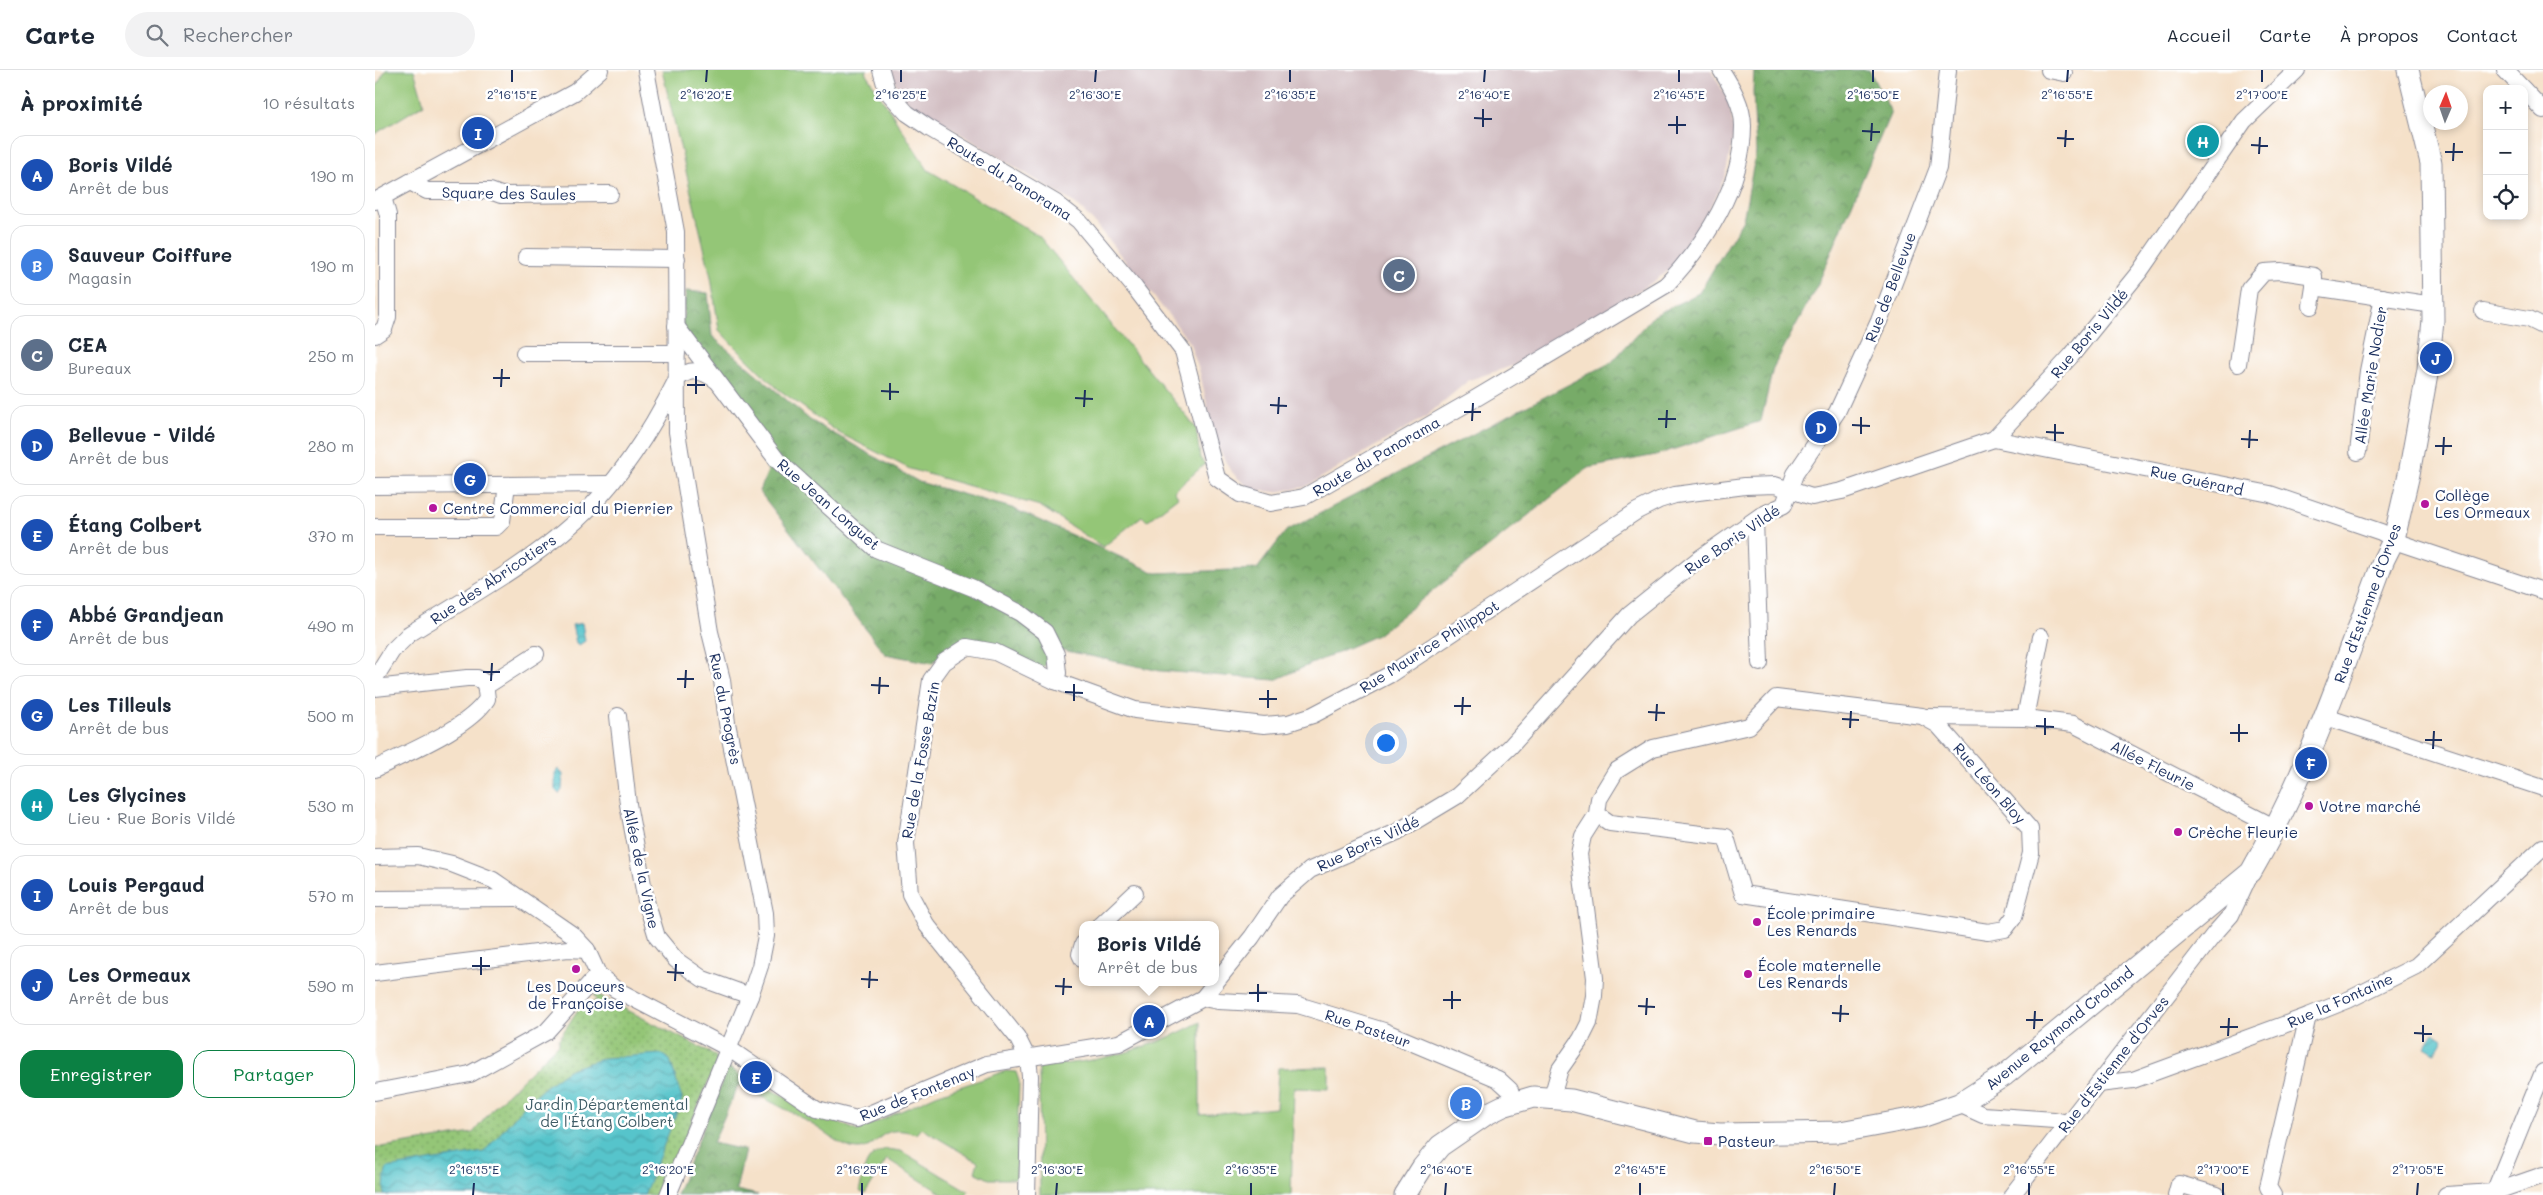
<!DOCTYPE html>
<html lang="fr">
<meta charset="utf-8">
<style>
body{margin:0;font-family:Mali,sans-serif;background:#f2f2f3;color:#1f2937}
.controls{position:absolute;right:15px;top:15px;display:grid;overflow:hidden;border-radius:10px;box-shadow:0 2px 8px #0003}
.controls button{width:45px;height:45px;display:grid;place-items:center;padding:0;border:0;border-bottom:1px solid #e0e1e3;background:#fff;color:#1f2937;font:25px sans-serif}
.compass{position:absolute;left:2048px;top:15px;width:45px;height:45px;border-radius:50%;background:#fff;box-shadow:0 2px 8px #0003;rotate:2deg}
.you{position:absolute;left:1010px;top:672px;width:18px;height:18px;margin:-12px;border:4px solid #fff;border-radius:50%;background:#1a73e8;box-shadow:0 0 0 8px #1a73e833}
.badge{display:grid;place-items:center;width:32px;height:32px;border-radius:50%;background:#0b8043;color:#fff;font-size:16px;font-weight:700}
.pin{position:absolute;translate:-50% -50%;border:2px solid #fff;box-shadow:0 1px 5px #0006}
.popup{position:absolute;left:704px;top:851px;width:140px;height:65px;box-sizing:border-box;display:grid;place-content:center;border-radius:10px;background:#fff;filter:drop-shadow(0 1px 4px #0005);font-size:16px;white-space:nowrap;color:#747a83}
.popup b{font-size:19px;color:#1f2937}
.popup::after{content:'';position:absolute;left:50%;top:100%;margin-left:-10px;border:10px solid transparent;border-top-color:#fff}
.list{margin:0;padding:0;list-style:none}
h2{display:flex;justify-content:space-between;align-items:center;height:65px;margin:0;padding:0 20px;font-size:21px}
h2 small{font-size:16px;font-weight:400;color:#747a83}
.list li{display:grid;grid-template-columns:32px 1fr auto;gap:15px;align-items:center;box-sizing:border-box;height:80px;margin:0 10px 10px;padding:0 10px;border:1px solid #e0e1e3;border-radius:15px}
.list b{display:block;font-size:19px;white-space:nowrap}
.list p{margin:0;font-size:16px;white-space:nowrap;color:#747a83}
.list em{font-size:16px;font-style:normal;color:#747a83}
.actions{display:flex;gap:10px;padding:15px 20px}
.actions a{flex:1;padding:11px 0;border:1px solid #0b8043;border-radius:15px;text-align:center;font-size:18px;color:#0b8043}
.actions .main{background:#0b8043;color:#fff}
.icon{flex:none;width:28px;height:28px;fill:none;stroke:currentColor;stroke-width:2;stroke-linecap:round;stroke-linejoin:round}
.map{position:relative;flex:none;width:2168px;height:1125px;overflow:hidden}
header{display:flex;align-items:center;gap:30px;box-sizing:border-box;height:70px;padding:0 25px;background:#fff;border-bottom:1px solid #e0e1e3}
header strong{font-size:24px}
nav{display:flex;gap:28px;margin-inline-start:auto;font-size:18px}
.search{width:350px;height:45px;background:#f2f2f3;display:flex;align-items:center;gap:12px;box-sizing:border-box;padding:0 18px;border-radius:28px;color:#747a83;font-size:19px}
main{display:flex}
aside{flex:1;background:#fff}
.map>svg:first-child{display:block}
.industrial{fill:#d2bec2}
.green{fill:#94c677;stroke:#587a6a}
.forest{fill:url(#forest-crowns);stroke:#496d63}
.park{fill:url(#park-dots);stroke:#587a6a}
.water{fill:url(#water-waves);stroke:#397a94}
.lines{fill:none;stroke-linecap:round;stroke-linejoin:round}
.minor-casing{stroke:#888894;stroke-width:18}
.major-casing{stroke:#888894;stroke-width:23}
.minor{stroke:#fff;stroke-width:16}
.major{stroke:#fff;stroke-width:21}
.ticks{fill:none;stroke:#1b2f5e;stroke-width:2}
.poi-dot{fill:#b5179e;stroke:#fff;stroke-width:2}
.labels{text-anchor:middle;dominant-baseline:central;stroke-width:5;stroke-linejoin:round;paint-order:stroke}
.street-label{font-size:15px;fill:#1b2f5e;stroke:#fff}
.poi-label{font-size:15px;fill:#1b2f5e;stroke:#fff;text-anchor:start}
.park-label{font-size:15px;fill:#3f5c66;stroke:#fff}
.ticks-label{font-size:12px;text-anchor:middle;fill:#1b2f5e;stroke:#fff;stroke-width:5;stroke-linejoin:round;paint-order:stroke}
</style>
<header>
<strong>Carte</strong>
<div class="search"><svg class="icon" aria-label="search" viewBox="0 0 24 24"><circle cx="10" cy="10" r="6"/><path d="M15 15l6 6"/></svg>Rechercher</div>
<nav><a>Accueil</a><a>Carte</a><a>À propos</a><a>Contact</a></nav>
</header>
<main>
<aside>
<h2>À proximité<small>10 résultats</small></h2>
<ul class="list">
<li><span class="badge" style="background:#1a4fb4">A</span><div><b>Boris Vildé</b><p>Arrêt de bus</p></div><em>190 m</em></li>
<li><span class="badge" style="background:#3f7fe0">B</span><div><b>Sauveur Coiffure</b><p>Magasin</p></div><em>190 m</em></li>
<li><span class="badge" style="background:#5c6f8a">C</span><div><b>CEA</b><p>Bureaux</p></div><em>250 m</em></li>
<li><span class="badge" style="background:#1a4fb4">D</span><div><b>Bellevue - Vildé</b><p>Arrêt de bus</p></div><em>280 m</em></li>
<li><span class="badge" style="background:#1a4fb4">E</span><div><b>Étang Colbert</b><p>Arrêt de bus</p></div><em>370 m</em></li>
<li><span class="badge" style="background:#1a4fb4">F</span><div><b>Abbé Grandjean</b><p>Arrêt de bus</p></div><em>490 m</em></li>
<li><span class="badge" style="background:#1a4fb4">G</span><div><b>Les Tilleuls</b><p>Arrêt de bus</p></div><em>500 m</em></li>
<li><span class="badge" style="background:#0f9aa8">H</span><div><b>Les Glycines</b><p>Lieu · Rue Boris Vildé</p></div><em>530 m</em></li>
<li><span class="badge" style="background:#1a4fb4">I</span><div><b>Louis Pergaud</b><p>Arrêt de bus</p></div><em>570 m</em></li>
<li><span class="badge" style="background:#1a4fb4">J</span><div><b>Les Ormeaux</b><p>Arrêt de bus</p></div><em>590 m</em></li>
</ul>
<div class="actions"><a class="main">Enregistrer</a><a>Partager</a></div>
</aside>
<div class="map">
<svg width="2168" height="1125" viewBox="0 0 2168 1125">
<defs>
<pattern id="forest-crowns" width="20" height="18" patternUnits="userSpaceOnUse" patternTransform="scale(1.25)"><rect width="20" height="18" fill="#77ab68"/><path d="M2 6a3 3 0 1 1 6 0M12 15a3 3 0 1 1 6 0" fill="none" stroke="#618c59"/></pattern>
<pattern id="park-dots" width="8" height="8" patternUnits="userSpaceOnUse" patternTransform="scale(1.25)"><rect width="8" height="8" fill="#94c677"/><path d="M2 2h.1M6 6h.1" fill="none" stroke="#78a165" stroke-width="1.8" stroke-linecap="round"/></pattern>
<pattern id="water-waves" width="16" height="10" patternUnits="userSpaceOnUse" patternTransform="scale(1.25)"><rect width="16" height="10" fill="#57c4cb"/><path d="M0 5q4-4 8 0t8 0" fill="none" stroke="#47a0a8"/></pattern>
</defs>
<rect width="100%" height="100%" fill="#fff"/>
<filter id="ink" filterUnits="userSpaceOnUse"><feTurbulence type="fractalNoise" baseFrequency=".02" numOctaves="2"/><feDisplacementMap in="SourceGraphic" scale="10" xChannelSelector="R" yChannelSelector="G"/><feConvolveMatrix kernelMatrix="1 2 1 2 8 2 1 2 1" color-interpolation-filters="sRGB"/></filter>
<filter id="wash" filterUnits="userSpaceOnUse"><feTurbulence type="fractalNoise" baseFrequency=".0096" numOctaves="4" result="noise"/><feDisplacementMap in="SourceGraphic" scale="20" xChannelSelector="R" yChannelSelector="G"/><feGaussianBlur stdDeviation="1.12" result="paint"/><feColorMatrix in="noise" values="0 0 0 0 0 0 0 0 0 0 0 0 0 0 0 0 0 1.4 0 .05"/><feComposite in="paint" operator="in"/></filter>
<g filter="url(#wash)">
<rect width="100%" height="100%" fill="#f5e1c9"/>
<polygon class="industrial" points="516,0 1336,0 1354,32 1359,64 1350,106 1341,126 1309,182 1296,198 1278,212 1137,296 1094,310 1049,348 930,417 900,422 882,420 868,413 855,400 840,371 825,303 815,274 800,253 718,151 701,134 535,33 523,20"/>
<g class="green">
<polygon points="11,0 39,0 49,34 0,64 0,19"/>
<polygon points="287,0 492,0 490,2 553,100 664,166 821,358 825,388 830,394 799,421 803,427 772,451 767,446 728,477 665,436 535,399 464,363 403,319 360,277 344,260 336,207"/>
<path d="M 825,952 L 825,1045 L 901,1038 L 903,998 L 954,997 L 954,1019 L 919,1018 L 916,1125 L 665,1125 L 664,999 L 669,995 C 725,993 777,978 825,952 Z"/>
<path d="M 631,1001 L 641,1002 L 644,1011 L 641,1109 L 614,1109 L 600,1102 L 603,1092 L 546,1058 L 541,1064 C 501,1051 506,1080 482,1079 C 466,1078 451,1062 438,1055 C 414,1040 388,1028 363,1015 L 367,1006 L 482,1061 L 561,1025 Z"/>
<path d="M 511,1079 L 526,1081 L 593,1121 L 591,1125 L 569,1125 L 512,1089 L 490,1124 L 484,1121 C 490,1100 488,1086 511,1079 Z"/>
</g>
<g class="forest">
<polygon points="1379,0 1494,0 1516,42 1443,214 1398,298 1386,351 1281,385 1213,398 1002,565 900,610 785,601 687,580 667,598 583,572 557,593 510,584 384,421 393,401 356,324 307,257 311,221 333,223 337,266 435,350 544,412 637,438 781,503 882,499 911,461 1237,292 1278,246 1324,223 1368,150 1381,82 1378,22"/>
<polygon points="353,997 367,1006 338,1073 370,1080 361,1120 383,1125 301,1125"/>
</g>
<polygon class="park" points="221,924 340,985 342,991 286,1125 0,1125 0,1078 98,1063 120,1036 184,974 184,969 209,930 212,935 222,930 219,925"/>
<g class="water">
<polygon points="207,553 210,571 204,575 201,573 197,555"/>
<polygon points="183,699 188,704 187,720 184,724 180,720 180,703"/>
<polygon points="2059,963 2068,969 2060,983 2050,977"/>
<polygon points="286,984 295,990 307,1029 269,1125 9,1125 10,1105 12,1098 109,1082 150,1035 170,1017 195,999 230,988"/>
</g>
</g>
<g filter="url(#ink)">
<g class="lines">
<g class="minor-casing">
<g id="minor">
<polyline points="271,0 301,162 302,362 335,562 347,610 352,653 390,843 391,866 385,896 375,926 293,1125"/>
<path d="M 506,0 L 512,21 L 532,43 L 554,58 L 681,133 L 704,151 L 760,218 L 808,281 L 842,408 L 865,424 L 896,433 L 929,427 L 1098,330 L 1291,215 C 1330,174 1368,116 1368,56 C 1368,36 1357,17 1346,0"/>
<polyline points="1674,0 1689,3"/>
<polyline points="2130,0 2148,19"/>
<polyline points="2149,20 2168,40"/>
<polyline points="35,112 52,121 115,121 126,125 235,124"/>
<polyline points="0,131 200,22 225,0"/>
<polyline points="151,187 302,189"/>
<polyline points="1936,236 1939,217"/>
<polyline points="2108,241 2154,249 2168,256"/>
<polyline points="301,256 402,390 501,479 598,518 645,543 670,562 681,584 683,603 680,611"/>
<polyline points="0,265 9,259 13,247 13,145 8,127"/>
<polyline points="149,283 302,283"/>
<polyline points="1863,294 1874,219 1889,202 1905,201 1939,206 1939,217 2058,235"/>
<polyline points="1619,369 1895,424 2006,462 2028,474 2168,521"/>
<polyline points="1983,382 1993,301 2008,227"/>
<polyline points="0,416 235,414"/>
<polyline points="1380,450 1385,593"/>
<polyline points="0,457 121,457 127,451 132,415"/>
<path d="M 0,608 L 17,581 L 34,564 C 90,529 151,496 201,451 C 244,412 276,361 302,309 C 316,297 326,300 341,310"/>
<polyline points="110,613 116,613 161,584"/>
<polyline points="0,618 92,608 102,608 110,613"/>
<polyline points="243,646 253,734 271,831 282,867 301,890 328,909 375,926"/>
<polyline points="1549,647 1650,648 1698,654 1901,758"/>
<polyline points="1951,647 2168,718"/>
<polyline points="1650,648 1666,567"/>
<path d="M 0,699 C 31,683 93,659 112,629 L 110,613"/>
<polyline points="0,787 43,786 77,794 118,810 198,865 212,880 223,904 240,919 353,978 442,1039 482,1049 612,994 744,973 828,928 877,867 905,826 935,800 1022,762 1082,726 1135,677 1254,545 1325,488 1385,446 1409,435 1420,404 1462,342 1504,251 1563,98 1573,0"/>
<polyline points="0,829 142,828"/>
<polyline points="726,855 760,823"/>
<polyline points="708,874 705,884 708,890"/>
<polyline points="0,903 193,879 212,880"/>
<polyline points="828,928 843,931 923,935 1009,961 1123,1009 1135,1020 1139,1032"/>
<polyline points="1723,1014 1758,1010 1933,946 1973,930 2041,896 2168,777"/>
<polyline points="0,1022 95,1004 171,962 223,904"/>
<polyline points="1177,1027 1185,999 1206,969 1214,953 1219,926 1220,908 1204,784 1208,766 1222,744 1224,729 1241,701 1278,678 1374,656 1401,628 1547,646 1563,655 1655,759 1656,783 1639,847 1630,859 1613,862 1368,824 1351,767 1235,753 1222,744"/>
<polyline points="1584,1034 1608,1045 1679,1050 1692,1053"/>
<polyline points="652,1125 655,1006 653,989 642,967 551,854 535,824 531,773 556,610 569,592 592,577 620,582 680,611 760,640 889,655 913,653 938,645 1014,605 1262,441 1284,430 1300,425 1370,416 1400,415 1437,427 1467,421 1619,369 1696,286 1765,201 1869,51 1922,0"/>
<polyline points="1637,1125 1840,863 1856,845 1875,804"/>
<polyline points="1801,1125 1804,1114 1842,1125"/>
<polyline points="1898,1125 1893,1117 1933,946"/>
<polyline points="2071,1125 2119,1122 2168,1105"/>
<polyline points="2118,1125 2168,1002"/>
</g>
</g>
<g class="major-casing">
<path id="major" d="M 1030,1125 L 1047,1098 L 1065,1076 L 1110,1045 L 1128,1036 L 1158,1027 L 1196,1030 L 1320,1062 L 1345,1064 L 1465,1062 L 1546,1047 L 1584,1034 L 1630,1005 L 1876,802 C 1933,704 1969,595 2009,489 L 2019,469 L 2034,404 L 2053,299 L 2058,250 L 2056,93 L 2033,0"/>
</g>
<use href="#minor" class="minor"/>
<use href="#major" class="major"/>
</g>
</g>
<path class="ticks" d="M 137,12 L 137,0M 331,12 L 332,0M 526,12 L 526,0M 720,12 L 721,0M 915,12 L 915,0M 1109,12 L 1110,0M 1304,12 L 1304,0M 1498,12 L 1498,0M 1692,12 L 1693,0M 1887,12 L 1887,0M 1099,48 L 1117,49M 1293,55 L 1311,55M 1108,57 L 1108,39M 1487,61 L 1505,62M 1302,64 L 1302,46M 1682,68 L 1699,69M 1496,71 L 1497,53M 1876,75 L 1893,76M 1690,77 L 1691,60M 2070,82 L 2088,82M 1884,84 L 1885,67M 2078,91 L 2079,73M 118,308 L 135,308M 312,315 L 330,315M 126,317 L 127,299M 506,321 L 524,322M 321,324 L 321,306M 700,328 L 718,329M 515,330 L 515,313M 895,335 L 912,336M 709,337 L 710,320M 1089,342 L 1106,342M 903,344 L 904,327M 1283,349 L 1301,349M 1097,351 L 1098,333M 1477,355 L 1495,356M 1291,358 L 1292,340M 1671,362 L 1689,363M 1486,364 L 1486,347M 1866,369 L 1883,370M 1680,371 L 1680,354M 2060,376 L 2077,376M 1874,378 L 1875,360M 2068,385 L 2069,367M 108,602 L 125,602M 302,609 L 319,609M 116,611 L 117,593M 496,615 L 514,616M 310,618 L 311,600M 690,622 L 708,623M 504,624 L 505,607M 884,629 L 902,629M 699,631 L 699,614M 1079,636 L 1096,636M 893,638 L 893,620M 1273,642 L 1290,643M 1087,645 L 1088,627M 1467,649 L 1484,650M 1281,651 L 1282,634M 1661,656 L 1679,657M 1475,658 L 1476,641M 1855,663 L 1873,663M 1670,665 L 1670,648M 2050,670 L 2067,670M 1864,672 L 1864,654M 2058,679 L 2059,661M 97,896 L 115,896M 292,902 L 309,903M 106,905 L 106,887M 486,909 L 503,910M 300,911 L 301,894M 680,916 L 697,917M 494,918 L 495,901M 874,923 L 892,923M 688,925 L 689,908M 1068,930 L 1086,930M 883,932 L 883,914M 1263,936 L 1280,937M 1077,939 L 1077,921M 1457,943 L 1474,944M 1271,945 L 1272,928M 1651,950 L 1668,950M 1465,952 L 1466,935M 1845,957 L 1863,957M 1659,959 L 1660,941M 2039,963 L 2057,964M 1853,966 L 1854,948M 2048,972 L 2048,955M 98,1125 L 99,1113M 293,1125 L 293,1113M 487,1125 L 487,1113M 681,1125 L 682,1113M 876,1125 L 876,1113M 1070,1125 L 1071,1113M 1265,1125 L 1265,1113M 1459,1125 L 1460,1113M 1654,1125 L 1654,1113M 1848,1125 L 1848,1113M 2042,1125 L 2043,1113"/>
<g class="poi-dot">
<circle cx="2050" cy="434" r="5"/>
<circle cx="58" cy="438" r="5"/>
<circle cx="1934" cy="736" r="5"/>
<circle cx="1803" cy="762" r="5"/>
<circle cx="1382" cy="852" r="5"/>
<circle cx="201" cy="899" r="5"/>
<circle cx="1373" cy="904" r="5"/>
<rect x="1328" y="1066" width="10" height="10" rx="2.5"/>
</g>
<g class="labels">
<g class="street-label">
<text transform="translate(635 108) rotate(32)">Route du Panorama</text>
<text transform="translate(134 123) rotate(1)">Square des Saules</text>
<text transform="translate(1515 217) rotate(-69)">Rue de Bellevue</text>
<text transform="translate(1714 263) rotate(-50)">Rue Boris Vildé</text>
<text transform="translate(1995 305) rotate(-81)">Allée Marie Nodier</text>
<text transform="translate(1001 386) rotate(-30)">Route du Panorama</text>
<text transform="translate(1822 410) rotate(12)">Rue Guérard</text>
<text transform="translate(454 434) rotate(41)">Rue Jean Longuet</text>
<text transform="translate(1357 469) rotate(-34)">Rue Boris Vildé</text>
<text transform="translate(118 509) rotate(-34)">Rue des Abricotiers</text>
<text transform="translate(1992 533) rotate(-70)">Rue d'Estienne d'Orves</text>
<text transform="translate(1054 576) rotate(-32)">Rue Maurice Philippot</text>
<text transform="translate(351 639) rotate(79)">Rue du Progrès</text>
<text transform="translate(545 690) rotate(-80)">Rue de la Fosse Bazin</text>
<text transform="translate(1778 695) rotate(27)">Allée Fleurie</text>
<text transform="translate(1615 713) rotate(49)">Rue Léon Bloy</text>
<text transform="translate(993 773) rotate(-25)">Rue Boris Vildé</text>
<text transform="translate(267 798) rotate(78)">Allée de la Vigne</text>
<text transform="translate(1965 930) rotate(-24)">Rue la Fontaine</text>
<text transform="translate(993 958) rotate(19)">Rue Pasteur</text>
<text transform="translate(1684 958) rotate(-39)">Avenue Raymond Croland</text>
<text transform="translate(1738 994) rotate(-52)">Rue d'Estienne d'Orves</text>
<text transform="translate(542 1023) rotate(-22)">Rue de Fontenay</text>
</g>
<g class="poi-label">
<text x="2060" y="425">Collège<tspan x="2060" dy="17">Les Ormeaux</tspan></text>
<text x="68" y="438">Centre Commercial du Pierrier</text>
<text x="1944" y="736">Votre marché</text>
<text x="1813" y="762">Crèche Fleurie</text>
<text x="1392" y="843">École primaire<tspan x="1392" dy="17">Les Renards</tspan></text>
<text x="1383" y="895">École maternelle<tspan x="1383" dy="17">Les Renards</tspan></text>
<text x="201" y="916" text-anchor="middle">Les Douceurs<tspan x="201" dy="17">de Françoise</tspan></text>
<text x="1343" y="1071">Pasteur</text>
</g>
<g class="park-label">
<text x="232" y="1034">Jardin Départemental<tspan x="232" dy="17">de l'Étang Colbert</tspan></text>
</g>
</g>
<g class="ticks-label">
<text x="137" y="29">2°16'15"E</text>
<text x="331" y="29">2°16'20"E</text>
<text x="526" y="29">2°16'25"E</text>
<text x="720" y="29">2°16'30"E</text>
<text x="915" y="29">2°16'35"E</text>
<text x="1109" y="29">2°16'40"E</text>
<text x="1304" y="29">2°16'45"E</text>
<text x="1498" y="29">2°16'50"E</text>
<text x="1692" y="29">2°16'55"E</text>
<text x="1887" y="29">2°17'00"E</text>
<text x="99" y="1104">2°16'15"E</text>
<text x="293" y="1104">2°16'20"E</text>
<text x="487" y="1104">2°16'25"E</text>
<text x="682" y="1104">2°16'30"E</text>
<text x="876" y="1104">2°16'35"E</text>
<text x="1071" y="1104">2°16'40"E</text>
<text x="1265" y="1104">2°16'45"E</text>
<text x="1460" y="1104">2°16'50"E</text>
<text x="1654" y="1104">2°16'55"E</text>
<text x="1848" y="1104">2°17'00"E</text>
<text x="2043" y="1104">2°17'05"E</text>
</g>
</svg>
<div class="controls">
<button>+</button>
<button>−</button>
<button><svg class="icon" aria-label="locate" viewBox="0 0 24 24"><circle cx="12" cy="12" r="6"/><path d="M12 2v4M12 18v4M2 12h4M18 12h4"/></svg></button>
</div>
<svg class="compass" viewBox="-18 -18 36 36"><path d="M0-13l5 13h-10z" fill="#e53935"/><path d="M0 13l5-13h-10z" fill="#747a83"/></svg>
<div class="you"></div>
<div class="pin badge" style="left:774px;top:951px;background:#1a4fb4">A</div>
<div class="popup"><b>Boris Vildé</b>Arrêt de bus</div>
<div class="pin badge" style="left:1091px;top:1033px;background:#3f7fe0">B</div>
<div class="pin badge" style="left:1024px;top:205px;background:#5c6f8a">C</div>
<div class="pin badge" style="left:1446px;top:357px;background:#1a4fb4">D</div>
<div class="pin badge" style="left:381px;top:1007px;background:#1a4fb4">E</div>
<div class="pin badge" style="left:1936px;top:693px;background:#1a4fb4">F</div>
<div class="pin badge" style="left:95px;top:409px;background:#1a4fb4">G</div>
<div class="pin badge" style="left:1828px;top:71px;background:#0f9aa8">H</div>
<div class="pin badge" style="left:103px;top:63px;background:#1a4fb4">I</div>
<div class="pin badge" style="left:2061px;top:288px;background:#1a4fb4">J</div>
</div>
</main>
